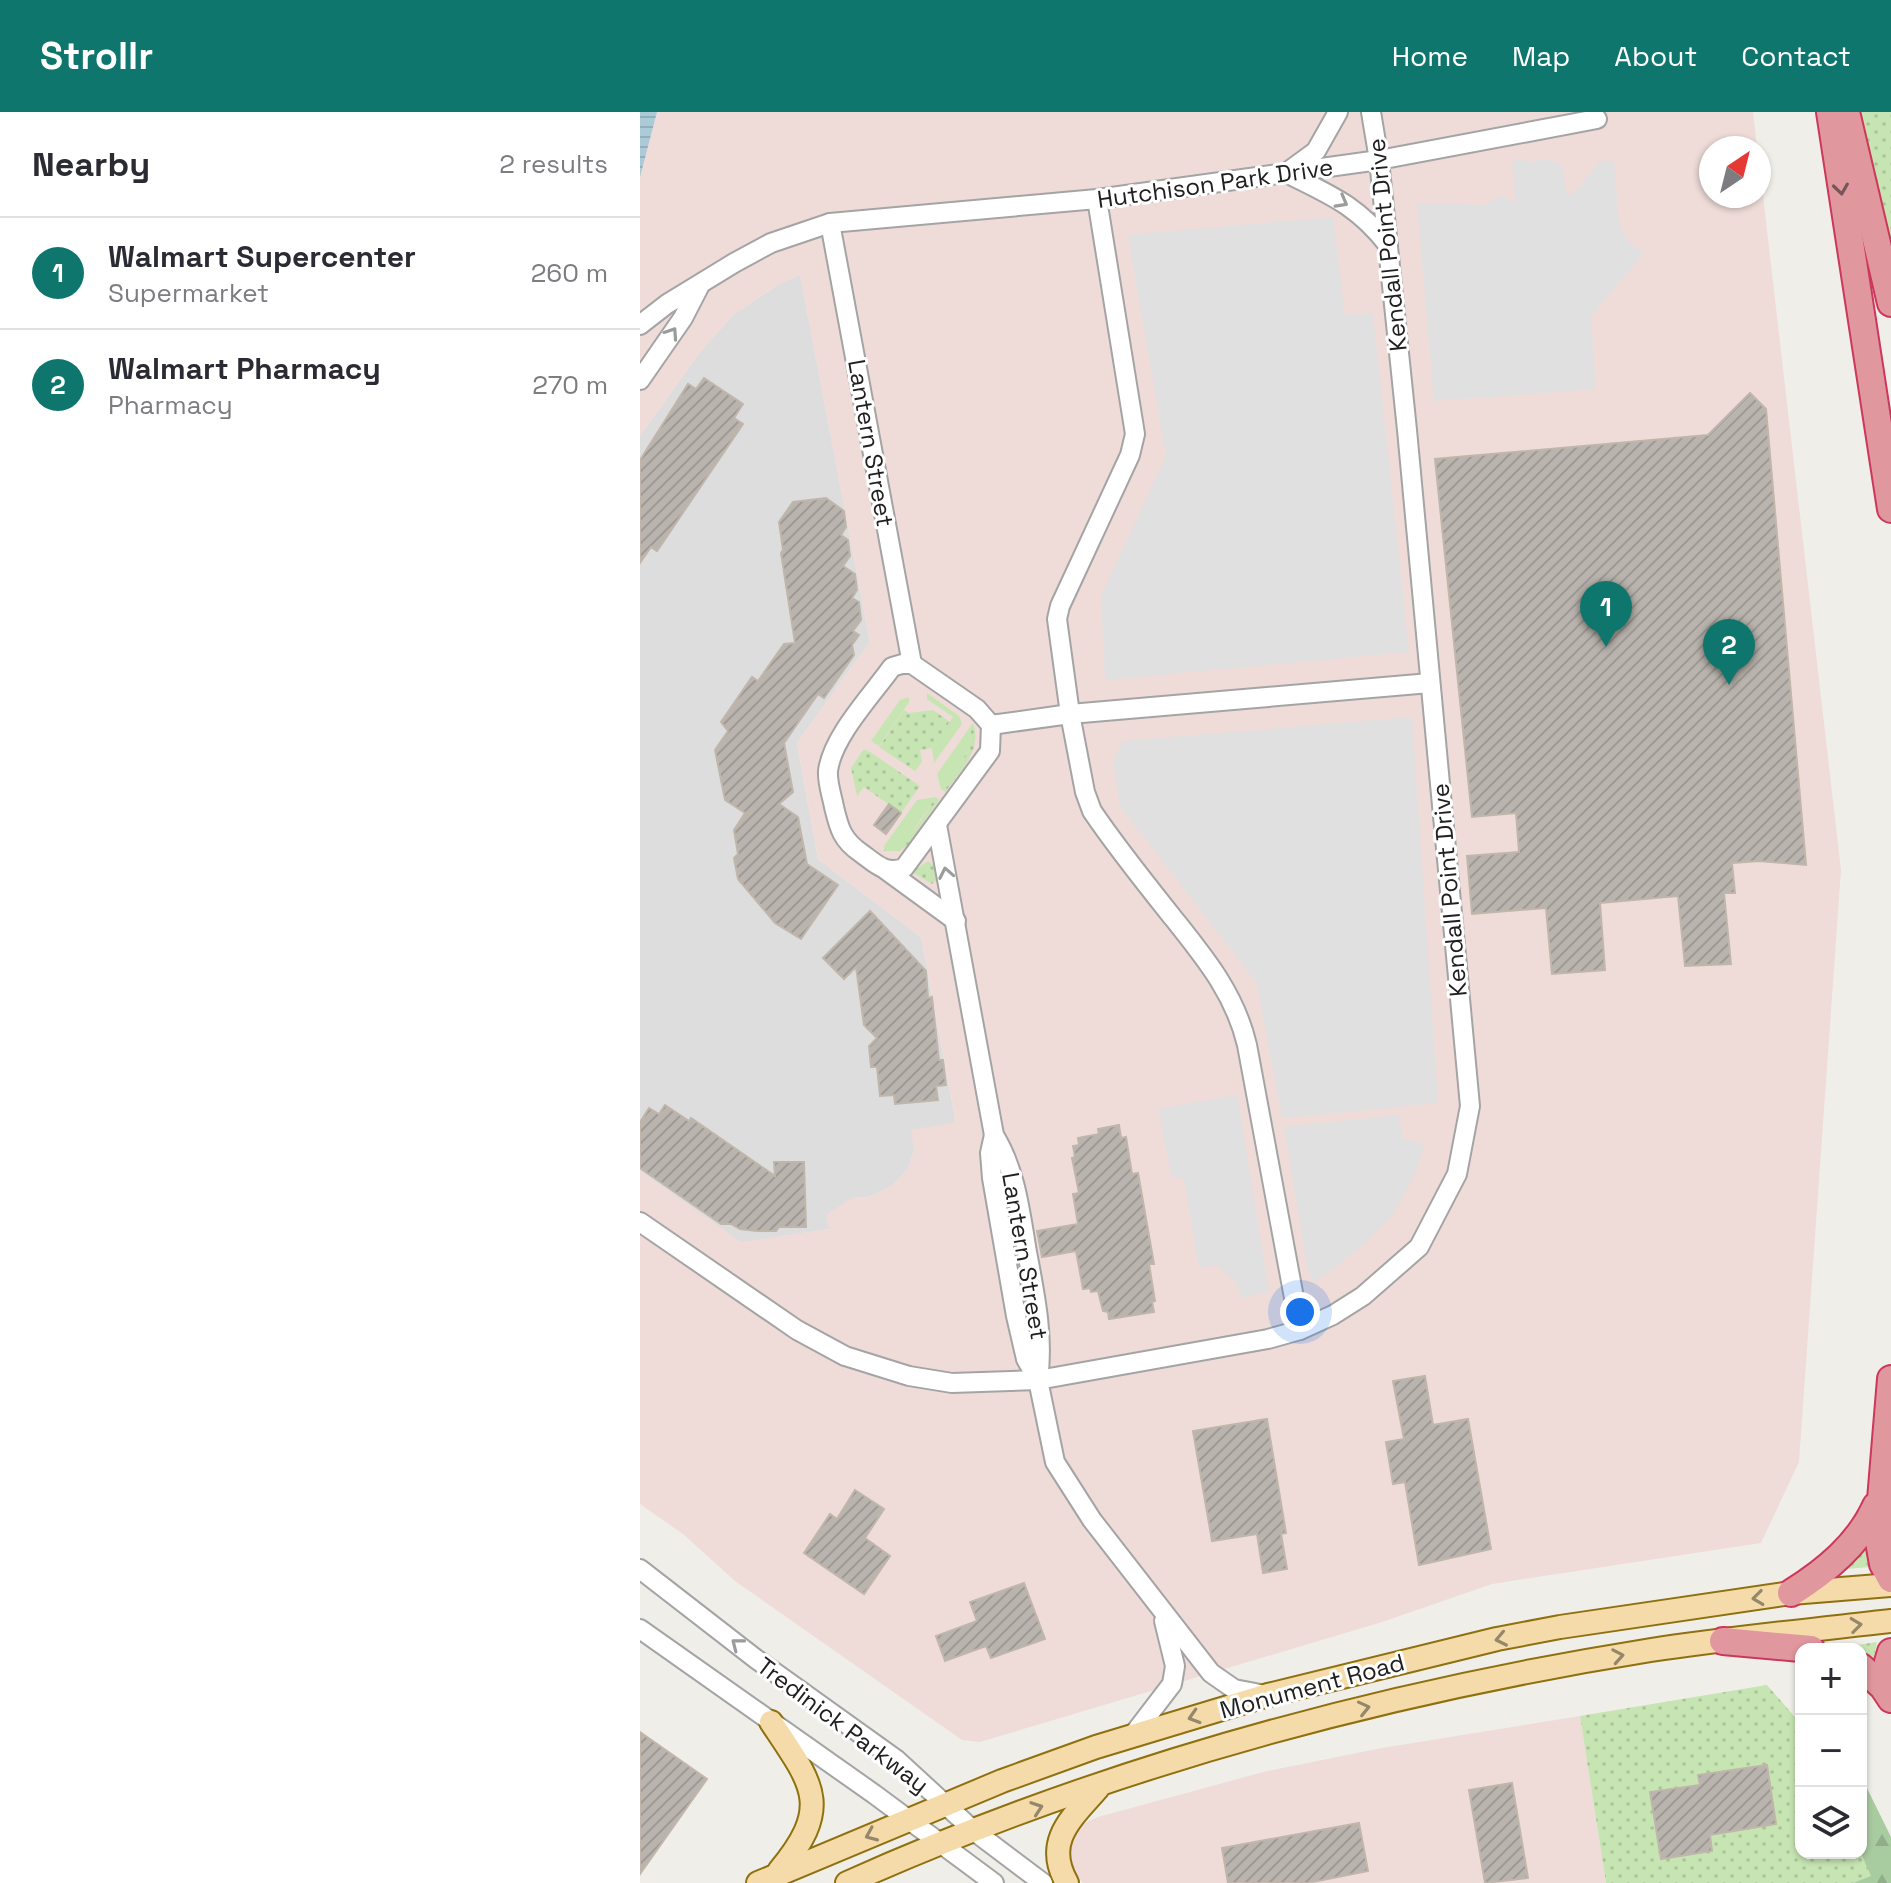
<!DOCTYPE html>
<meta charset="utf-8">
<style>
body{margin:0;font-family:"Space Grotesk",sans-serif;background:#f2f2f3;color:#2b2b33}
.controls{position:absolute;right:24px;bottom:24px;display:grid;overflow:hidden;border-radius:16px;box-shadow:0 2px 6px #0004}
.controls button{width:72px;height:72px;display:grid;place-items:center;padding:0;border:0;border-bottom:2px solid #e1e1e2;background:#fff;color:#2b2b33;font:40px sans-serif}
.compass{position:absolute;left:1059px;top:24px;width:72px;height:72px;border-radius:50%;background:#fff;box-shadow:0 2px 6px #0004;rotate:35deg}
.you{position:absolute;left:660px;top:1200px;width:28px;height:28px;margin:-20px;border:6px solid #fff;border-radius:50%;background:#1a73e8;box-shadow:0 0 0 12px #1a73e833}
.badge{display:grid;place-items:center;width:52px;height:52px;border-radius:50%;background:#0f766e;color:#fff;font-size:26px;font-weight:700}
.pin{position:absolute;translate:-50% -66px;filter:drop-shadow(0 2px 4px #0008)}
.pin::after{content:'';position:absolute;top:42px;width:28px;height:24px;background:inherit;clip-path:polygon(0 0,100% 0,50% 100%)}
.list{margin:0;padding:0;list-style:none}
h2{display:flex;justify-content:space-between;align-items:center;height:104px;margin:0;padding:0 32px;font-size:34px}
h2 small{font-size:26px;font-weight:400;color:#7c7c81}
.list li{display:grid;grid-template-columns:52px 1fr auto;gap:24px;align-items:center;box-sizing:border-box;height:112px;padding:0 32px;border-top:2px solid #e1e1e2}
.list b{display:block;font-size:30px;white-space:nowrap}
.list p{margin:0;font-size:26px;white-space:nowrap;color:#7c7c81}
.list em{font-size:26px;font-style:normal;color:#7c7c81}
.icon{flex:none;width:44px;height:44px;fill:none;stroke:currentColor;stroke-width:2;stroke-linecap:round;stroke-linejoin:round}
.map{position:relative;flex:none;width:1251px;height:1771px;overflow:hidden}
header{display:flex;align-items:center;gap:48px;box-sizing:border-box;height:112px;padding:0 40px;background:#0f766e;color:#fff}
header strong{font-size:38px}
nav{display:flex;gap:44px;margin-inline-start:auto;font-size:28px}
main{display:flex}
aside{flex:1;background:#fff}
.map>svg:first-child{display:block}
.residential{fill:#dedddd}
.commercial{fill:#efdcd9}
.grass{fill:url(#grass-dots)}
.forest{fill:url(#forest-firs)}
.garden{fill:#c6e5b3}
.parking{fill:#e0e0e0}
.water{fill:url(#water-rules)}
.building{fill:url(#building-hatch);stroke:#c0b6ab;stroke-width:2}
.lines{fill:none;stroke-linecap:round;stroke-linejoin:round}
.minor-casing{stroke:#a4a4a4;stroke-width:22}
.major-casing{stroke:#8f700e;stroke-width:26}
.highway-casing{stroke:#cc375b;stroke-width:30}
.minor{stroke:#fff;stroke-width:18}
.major{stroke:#f4dba9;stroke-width:22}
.highway{stroke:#e0979d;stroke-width:26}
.oneway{stroke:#765658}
.oneway2{stroke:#9b9b9b}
.oneway3{stroke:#95876b}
.labels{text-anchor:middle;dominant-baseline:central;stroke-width:6;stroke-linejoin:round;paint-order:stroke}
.street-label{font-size:24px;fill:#202020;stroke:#fff}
</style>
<header>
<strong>Strollr</strong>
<nav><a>Home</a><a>Map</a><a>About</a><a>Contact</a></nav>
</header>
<main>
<aside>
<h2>Nearby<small>2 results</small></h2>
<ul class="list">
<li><span class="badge">1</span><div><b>Walmart Supercenter</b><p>Supermarket</p></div><em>260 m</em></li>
<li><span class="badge">2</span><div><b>Walmart Pharmacy</b><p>Pharmacy</p></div><em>270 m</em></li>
</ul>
</aside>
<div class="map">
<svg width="1251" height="1771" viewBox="0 0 1251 1771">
<defs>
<pattern id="grass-dots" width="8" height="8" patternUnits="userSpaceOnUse" patternTransform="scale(2)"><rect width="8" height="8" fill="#c6e5b3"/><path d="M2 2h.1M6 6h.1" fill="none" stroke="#aac49a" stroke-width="1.8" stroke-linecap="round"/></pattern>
<pattern id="forest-firs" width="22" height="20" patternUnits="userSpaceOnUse" patternTransform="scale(2)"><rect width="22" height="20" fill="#a9cba0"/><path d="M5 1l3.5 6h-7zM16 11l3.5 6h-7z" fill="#91ae8a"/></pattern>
<pattern id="water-rules" width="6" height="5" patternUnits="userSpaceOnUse" patternTransform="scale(2)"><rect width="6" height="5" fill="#accbd9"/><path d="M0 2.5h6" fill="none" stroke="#94aeba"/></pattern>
<pattern id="building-hatch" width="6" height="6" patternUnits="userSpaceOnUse" patternTransform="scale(2)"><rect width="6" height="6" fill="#b9b4ad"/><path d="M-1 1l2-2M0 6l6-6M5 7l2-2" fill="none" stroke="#9f9a95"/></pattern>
</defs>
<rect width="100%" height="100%" fill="#f0eee8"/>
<polygon class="residential" points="160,162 230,530 157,631 178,747 281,825 316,1011 274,1039 268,1057 252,1074 229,1085 212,1086 189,1117 101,1131 0,1059 0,324 59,241 93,203 136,174"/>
<g class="commercial">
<polygon points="0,0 1113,0 1117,36 1071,36 1071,84 1119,84 1119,49 1201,758 1159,1350 1121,1431 852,1472 742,1510 340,1630 322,1628 95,1469 43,1422 0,1392 0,1059 101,1130 189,1117 186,1103 212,1086 229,1085 252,1074 268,1057 274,1039 271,1018 316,1010 281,825 178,747 157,631 230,530 160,163 136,174 93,203 59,241 0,324"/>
<polygon points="940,1604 966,1771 443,1771 431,1757 429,1734 442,1712 458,1705 627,1659 742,1636"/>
</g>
<g class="grass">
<polygon points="1219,0 1251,0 1251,134"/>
<polygon points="264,598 269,601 293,598 310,610 292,636 280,638 282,650 275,659 239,635"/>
<path d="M 333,611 C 343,638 320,659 305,680 L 301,677 C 315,658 335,640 330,615 Z"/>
<polygon points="223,638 227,638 280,674 261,701 224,675 217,684 211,656"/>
<path d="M 296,685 L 299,688 L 267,734 L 259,739 L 244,739 L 244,734 C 270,734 283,704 296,685 Z"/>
<polygon points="288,749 293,753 298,767 292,772 272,760"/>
<polygon points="1227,1434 1230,1455 1206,1457 1206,1455"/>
<polygon points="1237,1530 1233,1550 1221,1541 1221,1537 1210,1534"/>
<polygon points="1127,1573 1161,1612 1161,1741 1221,1741 1232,1765 1213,1771 966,1771 940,1604"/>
</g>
<polygon class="forest" points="1221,1664 1251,1725 1251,1771 1213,1771 1231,1764 1221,1741"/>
<g class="garden">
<polygon points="287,581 319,604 322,612 294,651 292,636 313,605 287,587"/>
<polygon points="269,585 269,590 239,634 231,629 260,588"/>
<path d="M 330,615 C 335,640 315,658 301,677 L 297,662 Z"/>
<polygon points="296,685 265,730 257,734 244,734 277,688"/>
</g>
<g class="parking">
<polygon points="877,46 888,50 907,47 922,52 927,85 939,75 960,49 974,49 979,112 989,131 1004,140 951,205 956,277 794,289 777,91 844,93 862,83 876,91 872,52"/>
<polygon points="693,105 705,203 733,201 769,540 465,568 461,484 526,344 488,123"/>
<polygon points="772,605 798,991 642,1006 617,871 480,694 473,649 483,629"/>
<polygon points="597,983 629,1180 600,1186 598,1172 577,1153 559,1156 544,1066 532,1066 518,997"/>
<polygon points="759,1003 763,1027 785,1032 774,1064 753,1102 724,1133 674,1171 668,1158 644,1015"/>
</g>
<polygon class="water" points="0,0 17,0 0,65"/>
<g class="building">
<polygon points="64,266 103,292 94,306 103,312 17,439 11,435 0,451 0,348 48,272 56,277"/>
<polygon points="1110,281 1126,297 1166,753 1119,749 1092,751 1095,781 1084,781 1091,852 1045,854 1038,784 960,791 965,858 912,862 906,796 832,802 827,744 879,740 876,701 832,705 795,347 1068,323"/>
<polygon points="186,386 204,399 206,415 201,423 208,428 210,444 203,454 215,462 217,478 212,486 219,490 221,508 213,519 219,523 212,533 214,543 184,586 178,582 144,631 153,680 139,692 158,705 167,752 198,773 161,827 135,811 98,767 94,746 98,742 94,718 105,701 85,688 75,638 88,619 81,610 112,565 118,569 144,532 155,531 141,441 143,438 139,410 153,390"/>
<polygon points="249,692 261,701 246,722 234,713"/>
<polygon points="230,799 286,859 288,886 292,885 299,948 303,948 306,973 296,974 298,988 255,992 254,983 240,984 237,955 231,955 229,934 237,926 224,913 216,855 204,867 183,846"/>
<polygon points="25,993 49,1009 51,1006 135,1064 134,1050 164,1050 166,1115 139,1115 136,1119 117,1119 100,1117 91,1112 81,1112 0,1056 0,1010 9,996 19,1002"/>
<polygon points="479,1013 481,1026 486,1025 492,1062 498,1061 514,1152 509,1152 515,1189 512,1190 514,1200 469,1207 468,1200 463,1199 458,1179 451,1180 450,1176 443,1177 436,1139 402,1145 397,1119 438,1112 433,1082 439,1081 432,1046 435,1045 433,1034 439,1033 438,1026 459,1022 458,1017"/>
<polygon points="785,1264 793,1313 828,1307 851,1437 779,1453 765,1370 753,1372 746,1330 764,1327 753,1269"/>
<polygon points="627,1307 646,1421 641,1422 647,1457 623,1461 617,1422 572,1429 553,1319"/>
<polygon points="215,1378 244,1397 225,1426 250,1444 224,1482 164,1441 190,1402 197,1407"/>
<polygon points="384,1471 405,1527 351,1546 346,1534 305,1549 296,1524 337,1509 330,1490"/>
<polygon points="0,1620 67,1667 0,1762"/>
<polygon points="1127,1653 1136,1712 1070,1723 1072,1739 1021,1747 1010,1680 1060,1673 1058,1663"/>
<polygon points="872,1671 888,1766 845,1771 829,1678"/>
<polygon points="719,1711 728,1759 668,1771 588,1771 582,1736"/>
</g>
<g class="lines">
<g class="minor-casing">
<g id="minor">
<path d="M 698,0 L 676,39 L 646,61 C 690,83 717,93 748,133"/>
<path d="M 457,87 L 495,322 L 490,343 L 420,494 L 417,507 L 430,602 L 445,680 L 452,699 C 477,736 506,772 534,807 C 565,846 595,882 607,933 L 660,1218"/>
<polyline points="190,111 272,552"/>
<polyline points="0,213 27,192 94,151 131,131 190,111 457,87 739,48 957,7"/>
<polyline points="0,268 43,206 59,175"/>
<path d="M 262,552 L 272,552 L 337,597 L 351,613 L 350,639 L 264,756 C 245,763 235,751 221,741 C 202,728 199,716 194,695 C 192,684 187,670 188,659 C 192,625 232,583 252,555 Z"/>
<polyline points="351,613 430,602 790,571"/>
<path d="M 297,713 L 354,1023 C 376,1059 380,1099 387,1140 C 395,1183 404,1225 398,1268"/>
<polyline points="246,758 316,809"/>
<polyline points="354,1023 350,1041 352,1066 376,1204 386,1247 398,1268 415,1350 452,1408 571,1561 594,1577 626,1583"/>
<polyline points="0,1110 157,1218 205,1244 269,1264 312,1271 398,1268 628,1227 660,1218 693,1203 723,1184 779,1135 817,1062 830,994 767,318 739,48 731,0"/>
<polyline points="0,1457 116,1547 257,1648 334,1719 403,1771"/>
<polyline points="0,1517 234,1682 354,1771"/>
<polyline points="493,1623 532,1572 535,1554 524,1509"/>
</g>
</g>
<g class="major-casing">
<g id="major">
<path d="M 131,1610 C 173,1673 193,1694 139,1759"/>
<polyline points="118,1771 362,1669 456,1635 628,1583 857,1527 920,1515 1151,1481 1251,1473"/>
<path d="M 207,1771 C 462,1657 736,1582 1011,1538 C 1091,1526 1171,1518 1251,1509"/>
<path d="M 427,1771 C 403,1729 432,1706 458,1676"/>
</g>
</g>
<g class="highway-casing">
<g id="highway">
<polyline points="1190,0 1251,397"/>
<polyline points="1206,0 1251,191"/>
<polyline points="1251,1267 1238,1424 1243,1452 1251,1467"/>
<path d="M 1151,1481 C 1186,1459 1219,1432 1236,1394"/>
<polyline points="1083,1529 1171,1537"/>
<polyline points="1251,1540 1248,1550 1251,1575"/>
<polyline points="1221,1555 1243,1575 1251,1587"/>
</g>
</g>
<use href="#minor" class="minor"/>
<use href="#major" class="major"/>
<use href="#highway" class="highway"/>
</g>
<defs><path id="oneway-chevron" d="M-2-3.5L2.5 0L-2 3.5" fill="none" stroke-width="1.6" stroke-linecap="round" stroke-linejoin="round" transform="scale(2)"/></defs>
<use class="oneway" href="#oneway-chevron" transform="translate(1201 77) rotate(82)"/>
<g class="oneway2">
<use href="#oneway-chevron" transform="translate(702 90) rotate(29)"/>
<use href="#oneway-chevron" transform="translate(32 221) rotate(-56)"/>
<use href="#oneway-chevron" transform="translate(306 761) rotate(-101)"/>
<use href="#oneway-chevron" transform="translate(97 1532) rotate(-142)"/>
</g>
<g class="oneway3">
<use href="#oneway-chevron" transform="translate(1118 1486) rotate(173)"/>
<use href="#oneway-chevron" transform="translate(1216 1513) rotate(-7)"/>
<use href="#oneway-chevron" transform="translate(861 1527) rotate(168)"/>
<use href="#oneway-chevron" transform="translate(978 1544) rotate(-10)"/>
<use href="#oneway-chevron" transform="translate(724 1596) rotate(-13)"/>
<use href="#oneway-chevron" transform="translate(554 1605) rotate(163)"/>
<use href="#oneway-chevron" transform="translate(397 1696) rotate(-19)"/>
<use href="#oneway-chevron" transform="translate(231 1723) rotate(157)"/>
</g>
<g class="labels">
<g class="street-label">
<text transform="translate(575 71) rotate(-8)">Hutchison Park Drive</text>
<text transform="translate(747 133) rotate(-96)">Kendall Point Drive</text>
<text transform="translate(231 331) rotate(80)">Lantern Street</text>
<text transform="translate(809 778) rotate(-95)">Kendall Point Drive</text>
<text transform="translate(385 1144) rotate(80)">Lantern Street</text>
<text transform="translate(672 1574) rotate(-15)">Monument Road</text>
<text transform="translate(203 1613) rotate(37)">Tredinick Parkway</text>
</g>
</g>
</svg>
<div class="controls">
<button>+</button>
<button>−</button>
<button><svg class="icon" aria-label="layers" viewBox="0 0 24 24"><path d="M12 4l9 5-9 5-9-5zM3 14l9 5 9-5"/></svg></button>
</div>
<svg class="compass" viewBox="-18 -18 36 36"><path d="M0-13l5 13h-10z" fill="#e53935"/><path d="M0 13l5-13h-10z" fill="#7c7c81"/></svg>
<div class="you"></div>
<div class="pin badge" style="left:966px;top:535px">1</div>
<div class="pin badge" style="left:1089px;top:573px">2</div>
</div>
</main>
